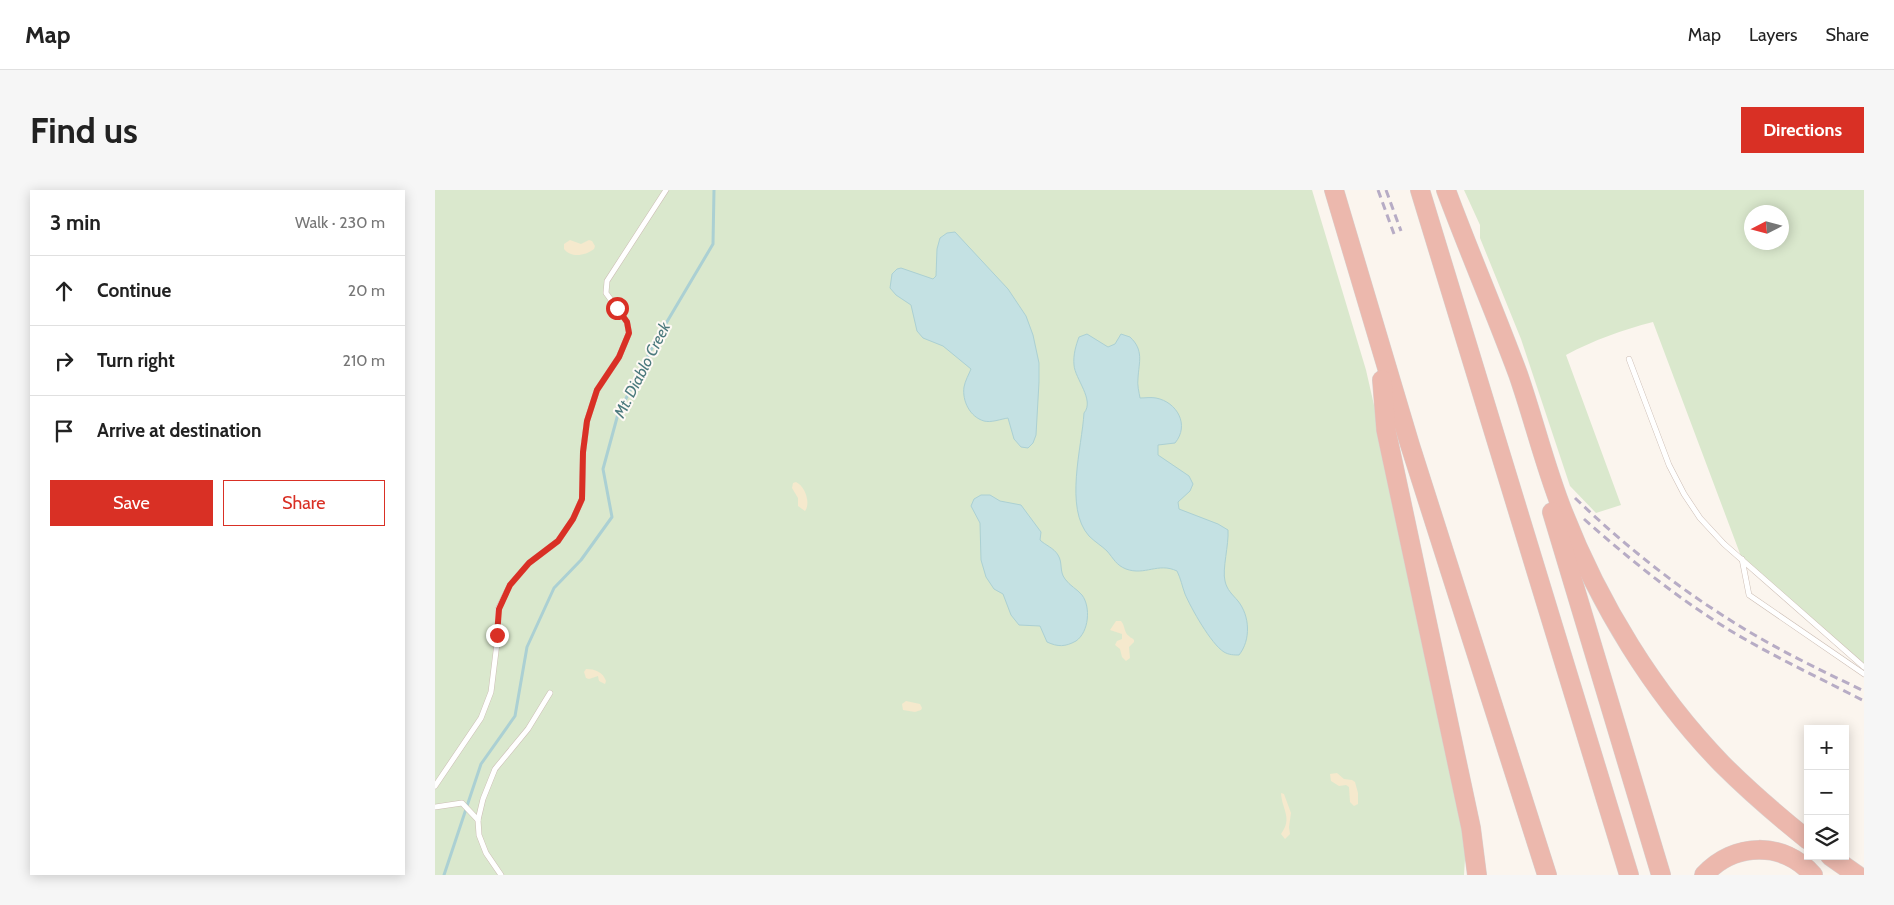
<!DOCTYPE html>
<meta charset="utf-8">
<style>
body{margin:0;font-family:Cabin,sans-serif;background:#f6f6f6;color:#222}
.controls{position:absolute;right:15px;bottom:15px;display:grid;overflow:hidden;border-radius:0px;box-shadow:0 2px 12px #0003}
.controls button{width:45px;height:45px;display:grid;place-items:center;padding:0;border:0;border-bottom:1px solid #e0e0e0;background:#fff;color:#222;font:25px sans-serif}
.compass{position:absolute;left:1309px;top:15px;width:45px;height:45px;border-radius:50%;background:#fff;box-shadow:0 2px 12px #0003;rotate:264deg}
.stop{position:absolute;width:15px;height:15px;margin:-11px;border:4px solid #d93025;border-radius:50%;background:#fff}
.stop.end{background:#d93025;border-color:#fff;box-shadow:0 1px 5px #0008}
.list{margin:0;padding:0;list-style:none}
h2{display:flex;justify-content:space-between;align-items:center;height:65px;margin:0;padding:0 20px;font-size:21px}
h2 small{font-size:16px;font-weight:400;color:#767676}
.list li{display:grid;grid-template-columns:32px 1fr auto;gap:15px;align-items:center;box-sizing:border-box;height:70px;padding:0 20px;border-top:1px solid #e0e0e0}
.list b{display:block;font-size:19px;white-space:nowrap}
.list em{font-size:16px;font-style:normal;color:#767676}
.actions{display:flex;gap:10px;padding:15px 20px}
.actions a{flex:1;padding:11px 0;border:1px solid #d93025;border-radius:0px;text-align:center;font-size:18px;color:#d93025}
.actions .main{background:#d93025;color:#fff}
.icon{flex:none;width:28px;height:28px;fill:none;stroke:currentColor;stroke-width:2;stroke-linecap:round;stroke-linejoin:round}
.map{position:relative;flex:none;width:1429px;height:685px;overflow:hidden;border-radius:0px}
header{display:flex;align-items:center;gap:30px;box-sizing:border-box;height:70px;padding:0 25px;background:#fff;border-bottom:1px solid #e0e0e0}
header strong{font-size:24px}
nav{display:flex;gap:28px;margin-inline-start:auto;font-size:18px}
.intro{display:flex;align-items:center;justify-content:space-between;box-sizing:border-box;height:120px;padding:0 30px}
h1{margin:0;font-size:35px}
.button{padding:12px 22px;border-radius:0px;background:#d93025;color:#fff;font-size:18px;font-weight:700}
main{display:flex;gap:30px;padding:0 30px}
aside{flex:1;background:#fff;border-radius:0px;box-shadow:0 2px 12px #0003}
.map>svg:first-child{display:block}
.green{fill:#dae8cd;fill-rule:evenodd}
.sand{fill:#f5e9cd}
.water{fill:#c4e1e3;stroke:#abd0d3}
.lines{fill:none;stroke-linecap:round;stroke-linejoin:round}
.stream{stroke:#abd0d3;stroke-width:3}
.service-casing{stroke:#ccbdb4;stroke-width:6}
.motorway-casing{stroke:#d8d1cf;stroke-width:20}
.service{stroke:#fff;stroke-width:5}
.motorway{stroke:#ecb8ad;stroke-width:19}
.rail{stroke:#b7acc5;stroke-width:3;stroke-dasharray:8 5;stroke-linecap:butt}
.route{stroke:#d93025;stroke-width:6}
.labels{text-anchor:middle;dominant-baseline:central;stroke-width:4;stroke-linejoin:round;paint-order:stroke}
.water-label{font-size:16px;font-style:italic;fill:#4b797d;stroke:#fdf9f4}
</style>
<header>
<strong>Map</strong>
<nav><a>Map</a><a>Layers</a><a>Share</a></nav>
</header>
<div class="intro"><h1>Find us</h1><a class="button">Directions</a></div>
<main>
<aside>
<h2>3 min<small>Walk · 230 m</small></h2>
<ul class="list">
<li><svg class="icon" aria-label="ahead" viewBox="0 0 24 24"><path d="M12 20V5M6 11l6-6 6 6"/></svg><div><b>Continue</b></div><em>20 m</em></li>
<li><svg class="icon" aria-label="right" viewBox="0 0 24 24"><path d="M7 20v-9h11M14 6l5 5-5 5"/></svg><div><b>Turn right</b></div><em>210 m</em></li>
<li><svg class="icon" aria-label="arrive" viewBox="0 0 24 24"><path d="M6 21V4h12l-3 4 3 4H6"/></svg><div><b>Arrive at destination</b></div></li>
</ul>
<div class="actions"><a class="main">Save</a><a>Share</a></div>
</aside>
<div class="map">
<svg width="1429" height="685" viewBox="0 0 1429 685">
<rect width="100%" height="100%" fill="#fbf5ee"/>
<g class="green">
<polygon points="0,0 877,0 931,180 946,246 1031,652 1029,685 0,685"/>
<path d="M 1029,0 L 1429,0 L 1429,477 L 1307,369 L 1218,132 C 1187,140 1159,150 1131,165 L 1186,315 L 1161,323 L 1135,296 L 1086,149 L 1045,48 L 1045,35 ZM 1316,22 L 1346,22 L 1346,52 L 1316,52 Z"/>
</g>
<g class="sand">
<path d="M 135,50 L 146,54 L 154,50 L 157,51 L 160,56 L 159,59 C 150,66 136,68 129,59 L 129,54 Z"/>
<path d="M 361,292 C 370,296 376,313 370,321 L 363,316 L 363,308 L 357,298 L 358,293 Z"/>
<path d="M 681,431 L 686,431 C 690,435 689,443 694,446 C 695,448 698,448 699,450 L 699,452 L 694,457 L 695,468 L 691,471 L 687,467 L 685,459 L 680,455 L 682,451 L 687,449 L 687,444 L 675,440 Z"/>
<path d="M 151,479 C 160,479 168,482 171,491 L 170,494 L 164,491 L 163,486 L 154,489 L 151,488 L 149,482 Z"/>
<polygon points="471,511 485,514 487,518 486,520 480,522 468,520 467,514"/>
<polygon points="902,583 909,589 917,590 920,592 923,603 923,614 919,616 915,612 914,597 911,595 904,596 896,591 895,584"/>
<path d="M 846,603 L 849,604 L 856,623 L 854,637 L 855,644 L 850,649 L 846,644 C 858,628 847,620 846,603 Z"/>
</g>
<g class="water">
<path d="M 520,42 L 573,99 L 591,126 L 598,145 L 604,173 L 604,192 L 601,245 L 598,253 L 593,258 L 586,257 L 579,249 L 573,228 C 566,229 556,233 549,231 C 535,227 527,211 529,197 C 530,191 534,184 536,179 L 508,156 L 488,148 L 482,141 L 476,115 L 461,105 L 455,98 L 457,84 L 462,79 L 466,78 L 498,89 L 501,86 L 502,59 L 505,48 L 512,43 Z"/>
<path d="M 652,144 L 673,157 L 680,154 L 686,144 L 695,147 C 709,160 704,172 703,188 C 702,195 704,202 705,208 C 710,208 716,207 721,208 C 742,212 755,235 740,253 L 723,255 L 723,265 L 754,286 L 758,294 L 755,301 L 743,312 L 744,319 L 783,334 L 793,340 C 794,355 787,379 790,391 C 792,400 797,404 803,411 C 815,426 816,450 804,465 C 799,465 794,465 789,462 C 776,454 756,418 750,404 C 747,396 746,389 742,381 C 723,372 710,386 691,379 C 681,375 679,369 672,361 C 667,356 660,352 654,346 C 629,318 647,257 649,223 C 660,210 640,189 639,175 C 638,165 641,155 644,147 Z"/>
<path d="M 546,305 L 555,305 L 565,311 L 586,315 L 606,342 L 605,350 C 610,355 619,358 623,365 C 628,373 624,381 630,389 C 635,396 642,399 647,405 C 656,417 654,442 641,451 C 630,457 623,457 612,452 L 605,436 L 584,435 L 576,425 L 568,404 L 559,399 L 551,387 L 546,370 L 545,333 L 536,316 L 539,309 Z"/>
</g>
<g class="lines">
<polyline class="stream" points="9,685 46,574 80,526 92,457 119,398 146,370 177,327 168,279 183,224 220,152 278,54 279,0"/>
<g class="service-casing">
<g id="service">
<polyline points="1194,169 1234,275 1249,304 1265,328 1289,354 1429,477"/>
<polyline points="1307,369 1314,405 1429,484"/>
<polyline points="0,596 46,528 56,502 63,445 63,419 75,395 94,373 123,351 138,329 147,309 148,262 152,231 162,200 184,167 194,143 192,132 171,103 172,91 231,0"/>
<polyline points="0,617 27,613 43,630"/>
<polyline points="66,685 51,663 44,645 43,630 48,609 60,579 93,539 115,503"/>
</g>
</g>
<g class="motorway-casing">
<g id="motorway">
<polyline points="899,0 975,255 1112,685"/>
<polyline points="985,0 1194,685"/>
<path d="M 1011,0 C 1034,62 1060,122 1083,184 C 1099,230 1110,277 1128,322 C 1164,414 1218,503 1287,574 C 1314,601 1343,626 1373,650"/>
<polyline points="947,190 951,240 1036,638 1042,685"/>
<polyline points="1117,322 1226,685"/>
<polyline points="1395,666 1422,685"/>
<path d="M 1269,685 C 1299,652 1349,651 1378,685"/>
</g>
</g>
<use href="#service" class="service"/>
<use href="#motorway" class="motorway"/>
<g class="rail">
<polyline points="943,0 959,44"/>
<polyline points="951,0 966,41"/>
<path d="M 1140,308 C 1188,354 1239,395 1295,430 C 1337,457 1383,479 1429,501"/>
<path d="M 1149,329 C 1194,369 1240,406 1291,438 C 1335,465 1383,487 1429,511"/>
</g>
</g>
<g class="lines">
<polyline class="route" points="62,445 64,419 75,395 94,373 123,351 138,329 147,309 148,262 152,231 162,200 184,167 194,143 192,132 182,118"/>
</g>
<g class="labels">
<g class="water-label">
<text transform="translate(207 180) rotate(-63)">Mt. Diablo Creek</text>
</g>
</g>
</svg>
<div class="controls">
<button>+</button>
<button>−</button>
<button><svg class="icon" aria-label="layers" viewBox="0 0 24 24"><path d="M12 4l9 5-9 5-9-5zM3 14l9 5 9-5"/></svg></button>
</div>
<svg class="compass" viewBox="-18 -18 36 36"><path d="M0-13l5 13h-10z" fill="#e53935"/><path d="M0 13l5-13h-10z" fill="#767676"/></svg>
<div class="stop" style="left:182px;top:118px"></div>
<div class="stop end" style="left:62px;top:445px"></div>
</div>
</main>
